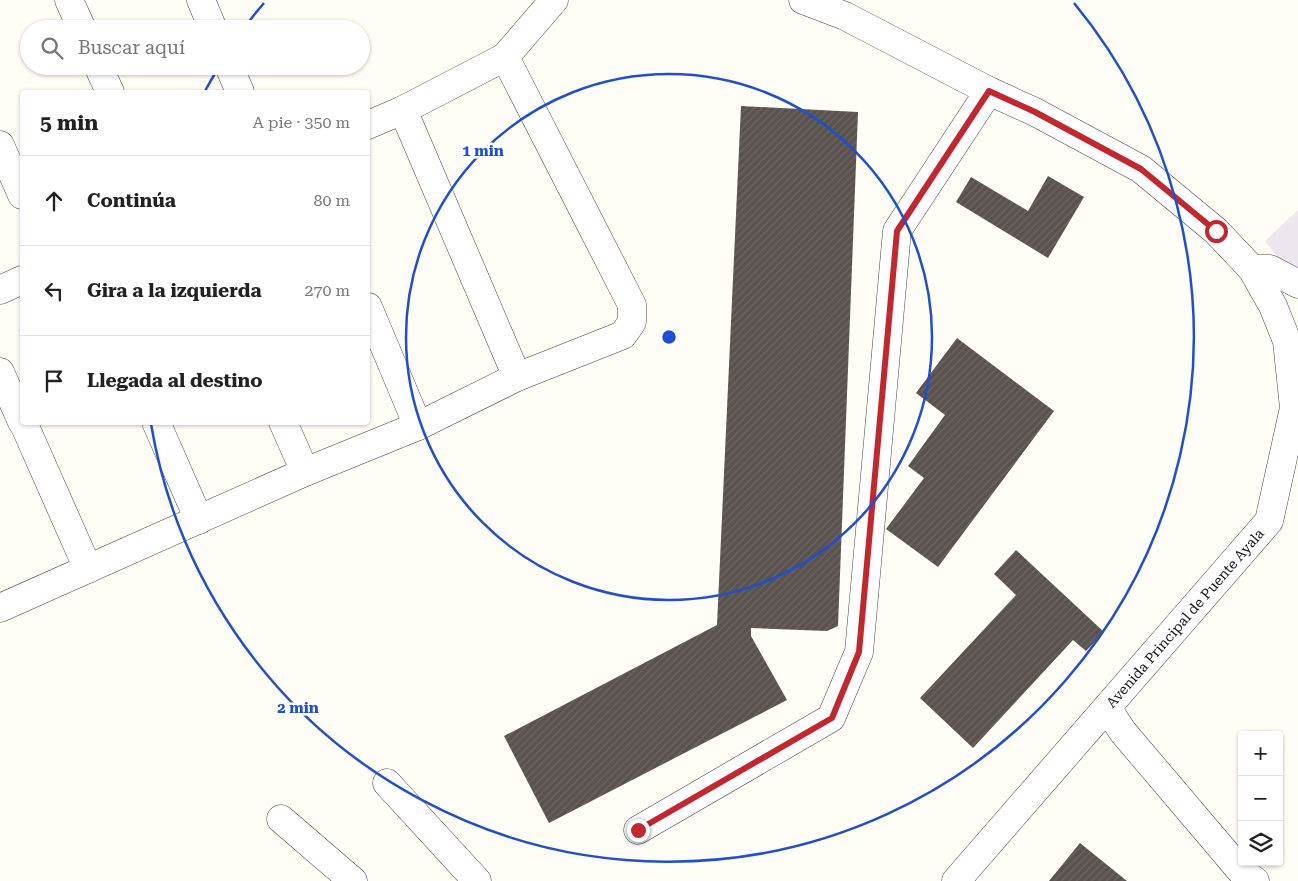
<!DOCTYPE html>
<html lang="es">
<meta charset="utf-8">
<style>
body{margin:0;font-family:"Roboto Serif",serif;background:#f2f2f2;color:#222}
.controls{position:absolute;right:15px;bottom:15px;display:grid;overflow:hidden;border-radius:5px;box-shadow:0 1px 4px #0004}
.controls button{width:45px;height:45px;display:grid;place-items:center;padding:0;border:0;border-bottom:1px solid #e0e0e0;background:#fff;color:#222;font:25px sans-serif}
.stop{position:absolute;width:15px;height:15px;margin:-11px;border:4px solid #c4262e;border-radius:50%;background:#fff}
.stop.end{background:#c4262e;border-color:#fff;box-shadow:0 1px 5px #0008}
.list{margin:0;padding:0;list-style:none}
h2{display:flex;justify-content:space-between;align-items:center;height:65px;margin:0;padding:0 20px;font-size:21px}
h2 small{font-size:16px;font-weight:400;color:#767676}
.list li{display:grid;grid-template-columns:32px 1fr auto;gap:15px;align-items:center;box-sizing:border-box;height:90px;padding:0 20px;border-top:1px solid #e0e0e0}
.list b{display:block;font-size:19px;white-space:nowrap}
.list em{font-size:16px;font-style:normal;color:#767676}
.icon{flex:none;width:28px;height:28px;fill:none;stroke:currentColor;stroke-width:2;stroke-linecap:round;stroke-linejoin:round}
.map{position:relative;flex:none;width:1298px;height:881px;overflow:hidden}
.search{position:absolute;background:#fff;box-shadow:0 1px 4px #0004;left:20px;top:20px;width:350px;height:55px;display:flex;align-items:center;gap:12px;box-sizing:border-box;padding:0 18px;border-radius:28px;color:#767676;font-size:19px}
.panel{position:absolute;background:#fff;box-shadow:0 1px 4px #0004;left:20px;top:90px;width:350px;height:335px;border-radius:5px}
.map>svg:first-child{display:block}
.industrial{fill:#eee6ef}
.building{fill:url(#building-hatch)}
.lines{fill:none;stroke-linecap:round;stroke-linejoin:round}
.minor-casing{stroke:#444;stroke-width:29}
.minor{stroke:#fff;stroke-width:28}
.route{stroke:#c4262e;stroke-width:6}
.ring{fill:none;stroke:#1d4ed8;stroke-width:2.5}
.labels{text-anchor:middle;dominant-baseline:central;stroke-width:5;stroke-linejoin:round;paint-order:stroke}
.street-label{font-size:14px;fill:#111;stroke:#fff}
.centre{fill:#1d4ed8;stroke:#fff;stroke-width:2.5}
.ring-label{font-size:15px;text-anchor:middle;font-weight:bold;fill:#1d4ed8;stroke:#fff;stroke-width:5;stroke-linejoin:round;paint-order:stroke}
</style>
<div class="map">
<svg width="1298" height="881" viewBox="0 0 1298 881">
<defs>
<pattern id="building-hatch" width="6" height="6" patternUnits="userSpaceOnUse" patternTransform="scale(1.25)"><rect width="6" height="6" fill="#5a524d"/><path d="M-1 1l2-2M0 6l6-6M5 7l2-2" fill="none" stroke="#6d6662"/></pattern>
</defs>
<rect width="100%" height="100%" fill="#fffdf5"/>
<polygon class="industrial" points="1298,210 1298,283 1265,241"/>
<g class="building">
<polygon points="741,106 858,112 838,626 827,631 751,628 751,636 787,700 549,823 504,736 717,625"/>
<polygon points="1048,176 1084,197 1048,258 956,202 971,177 1028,211"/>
<polygon points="957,338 1054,411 938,567 886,529 924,478 908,466 945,415 916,393"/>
<polygon points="1016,550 1104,632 1086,651 1073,640 973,748 920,698 1016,595 994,574"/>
<polygon points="1080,843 1127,881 1049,881"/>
</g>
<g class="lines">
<g class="minor-casing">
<g id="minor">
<polyline points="69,0 82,29"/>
<polyline points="201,0 213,29"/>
<polyline points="803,0 845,16 989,91 1035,112 1141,169 1216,231 1252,269 1273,306 1287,341 1294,408 1269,521 956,881"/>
<polyline points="98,66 110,92"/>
<polyline points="229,66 240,92"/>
<polyline points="403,110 517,377"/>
<polyline points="368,125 403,110 505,57 554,0"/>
<polyline points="0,145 22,195"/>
<polyline points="1252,269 1270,269 1298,284"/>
<polyline points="0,290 22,280"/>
<polyline points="368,307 418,426"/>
<polyline points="0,372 22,422"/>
<polyline points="23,422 88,569"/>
<polyline points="156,422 199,520"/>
<polyline points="283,422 305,472"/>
<polyline points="0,608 305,472 418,426 517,377 623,335 632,322 632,305 505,57"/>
<polyline points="1107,708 1123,732 1241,871 1255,881"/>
<polyline points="387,783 477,881"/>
<polyline points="281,819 353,881"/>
<polyline points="638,830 831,718 859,652 897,231 989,91"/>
</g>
</g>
<use href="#minor" class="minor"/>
</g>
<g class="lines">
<polyline class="route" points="638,830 832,718 859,652 897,231 989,91 1035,112 1141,169 1216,231"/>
</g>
<g class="ring">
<circle cx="669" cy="337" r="263"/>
<path d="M205 91A525 525 0 0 1 219 67M244 28A525 525 0 0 1 264 3M1074 3A525 525 0 1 1 151 424"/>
</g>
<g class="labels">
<g class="street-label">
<text transform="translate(1185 618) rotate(-49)">Avenida Principal de Puente Ayala</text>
</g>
</g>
<circle cx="669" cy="337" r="8" class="centre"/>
<g class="ring-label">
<text x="483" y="156">1 min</text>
<text x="298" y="713">2 min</text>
</g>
</svg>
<div class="controls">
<button>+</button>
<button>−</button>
<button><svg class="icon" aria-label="layers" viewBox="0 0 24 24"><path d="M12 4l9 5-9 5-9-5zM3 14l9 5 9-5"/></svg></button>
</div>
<div class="stop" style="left:1216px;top:231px"></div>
<div class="stop end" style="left:638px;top:830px"></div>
<div class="search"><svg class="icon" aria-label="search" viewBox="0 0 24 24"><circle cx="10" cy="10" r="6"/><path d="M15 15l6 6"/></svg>Buscar aquí</div>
<section class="panel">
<h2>5 min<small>A pie · 350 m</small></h2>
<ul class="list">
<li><svg class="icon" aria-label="ahead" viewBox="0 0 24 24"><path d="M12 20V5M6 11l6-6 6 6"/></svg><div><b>Continúa</b></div><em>80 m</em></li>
<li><svg class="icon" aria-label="left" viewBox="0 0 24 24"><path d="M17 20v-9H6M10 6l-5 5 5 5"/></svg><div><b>Gira a la izquierda</b></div><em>270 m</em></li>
<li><svg class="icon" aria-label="arrive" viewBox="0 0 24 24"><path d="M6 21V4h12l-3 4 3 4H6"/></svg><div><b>Llegada al destino</b></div></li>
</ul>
</section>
</div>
